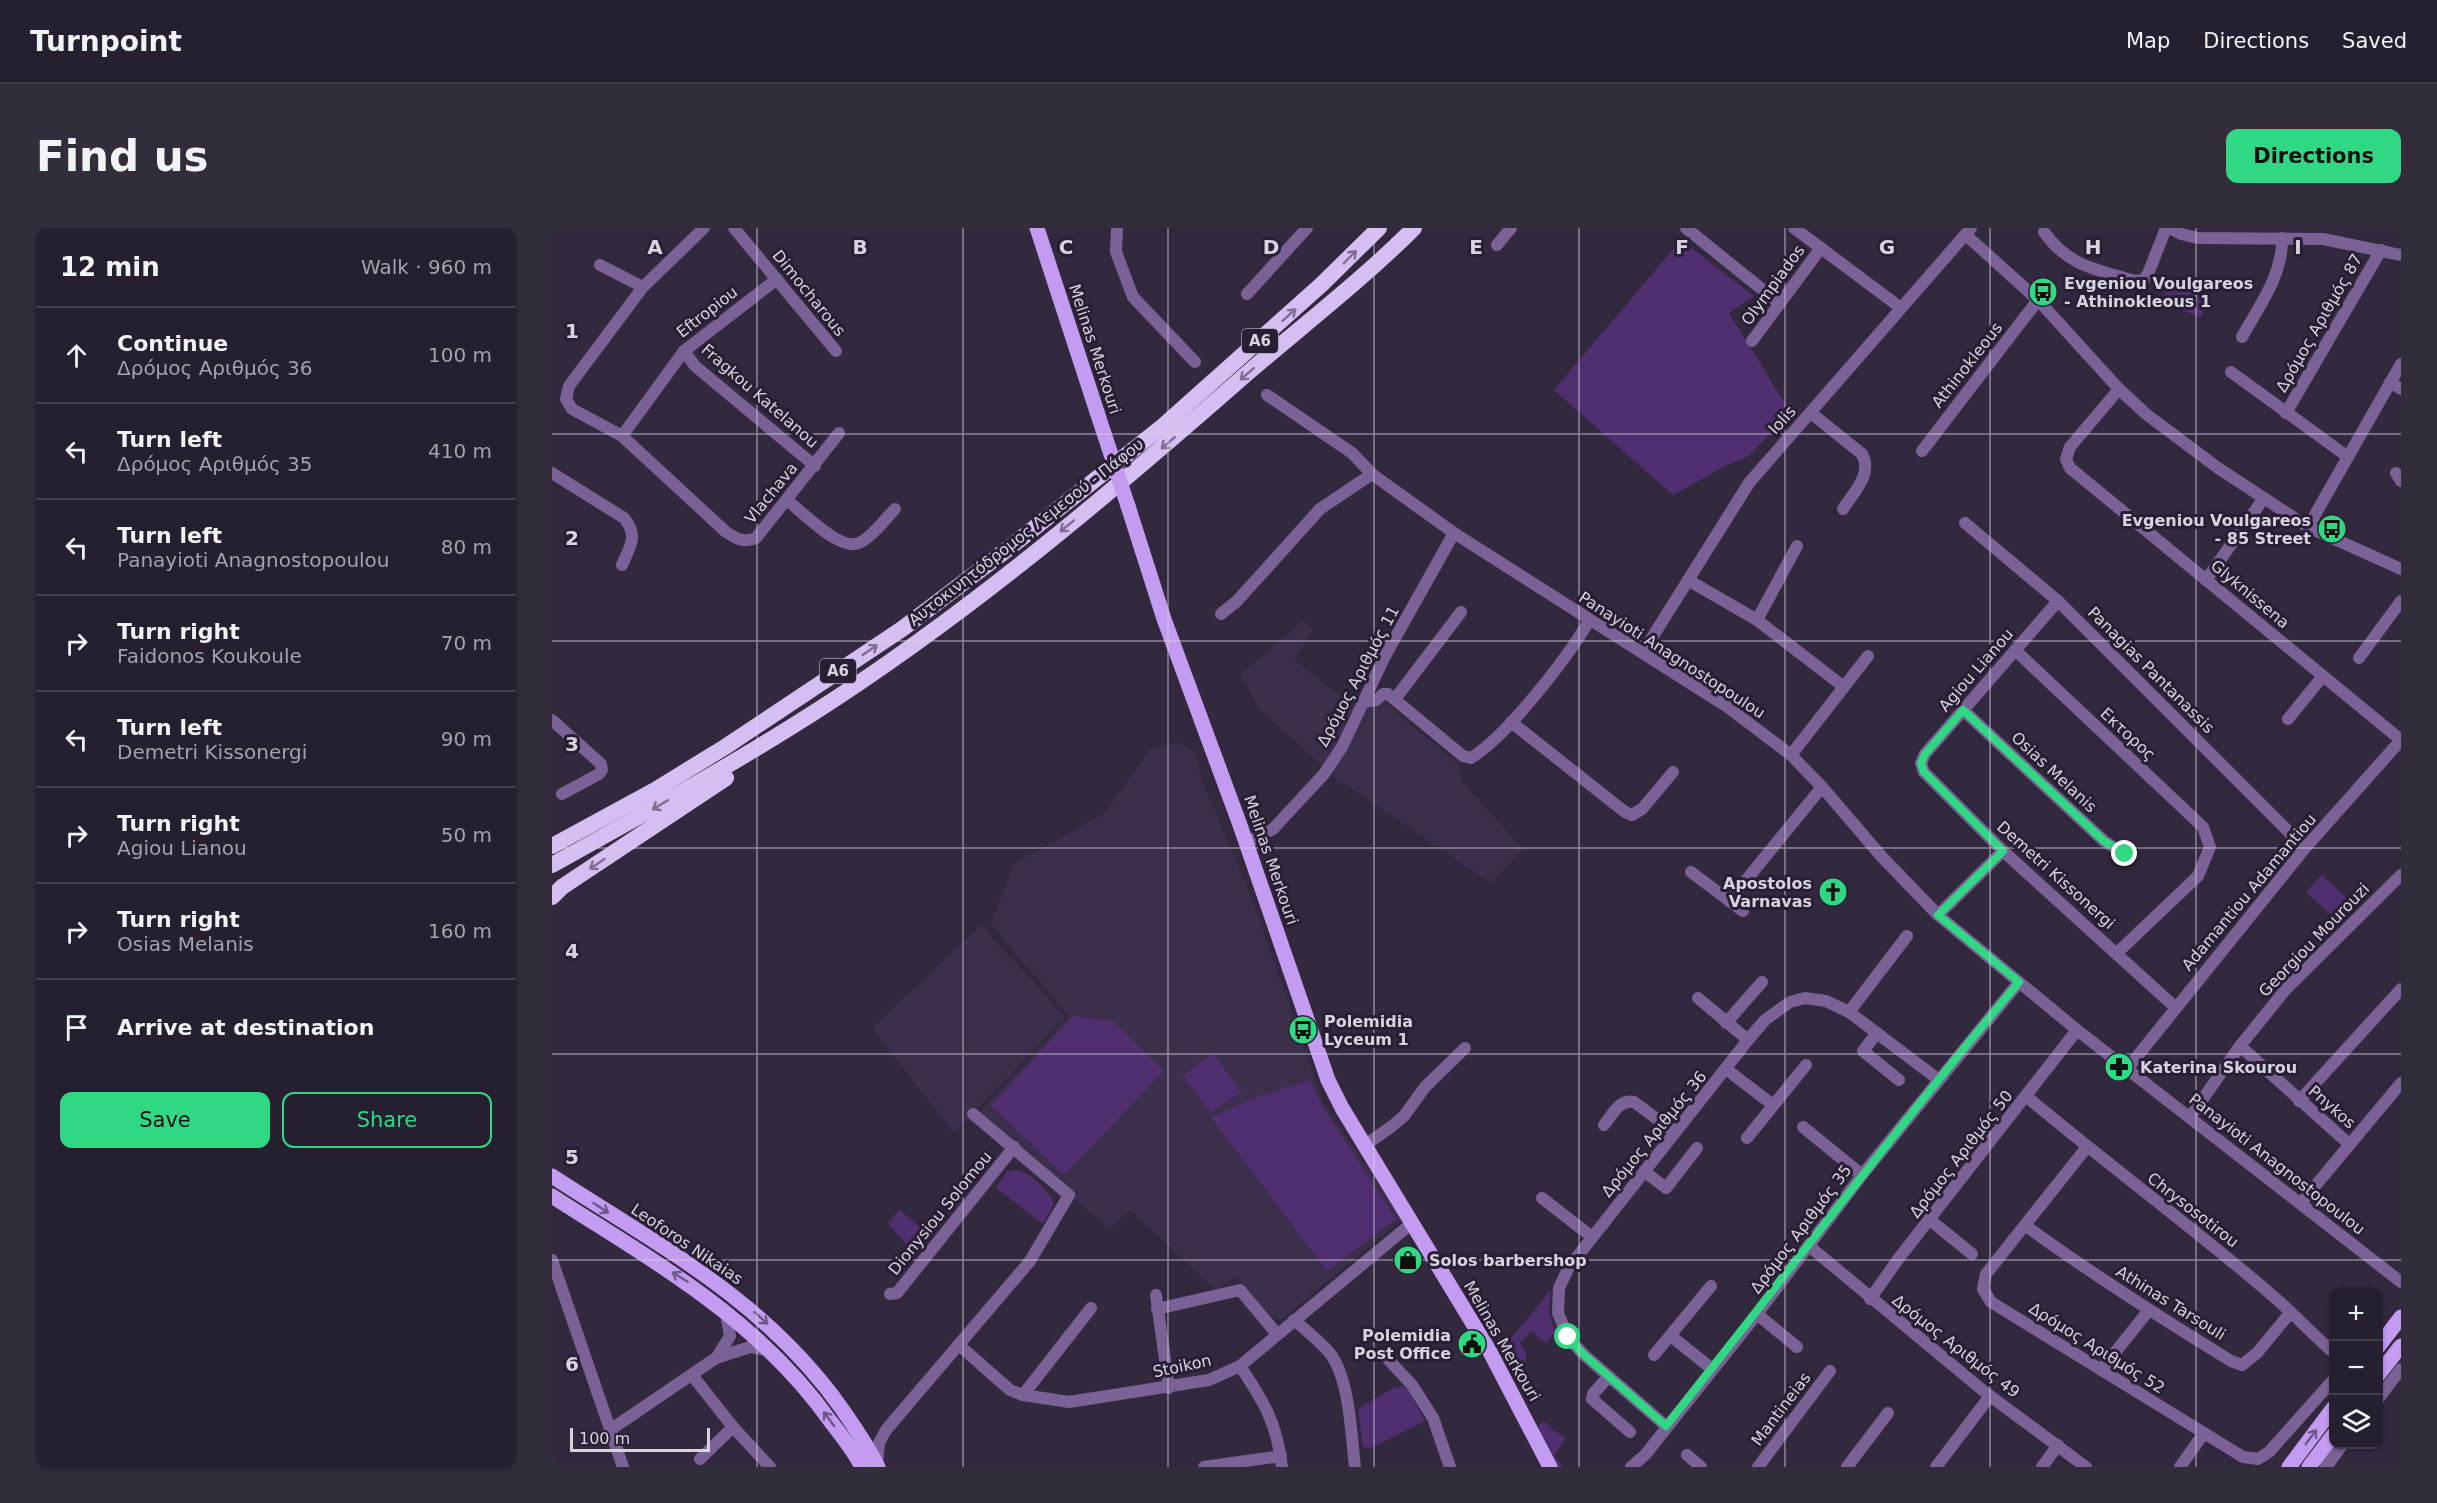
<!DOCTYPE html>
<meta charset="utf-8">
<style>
body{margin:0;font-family:"DejaVu Sans",sans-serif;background:#322c3b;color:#f1f3f6}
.controls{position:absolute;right:18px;bottom:18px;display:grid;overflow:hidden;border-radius:12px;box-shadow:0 2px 4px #0004}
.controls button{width:54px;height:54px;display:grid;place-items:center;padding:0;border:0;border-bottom:2px solid #423d4b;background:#261f2f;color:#f1f3f6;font:30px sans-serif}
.scale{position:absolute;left:18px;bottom:15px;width:140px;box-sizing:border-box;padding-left:6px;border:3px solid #d9d3e1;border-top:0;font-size:16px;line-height:21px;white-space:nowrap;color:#d9d3e1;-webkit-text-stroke:4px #291f34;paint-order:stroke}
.stop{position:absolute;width:18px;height:18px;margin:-14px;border:4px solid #30d883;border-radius:50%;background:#fff}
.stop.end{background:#30d883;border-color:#fff;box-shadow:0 2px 6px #0008}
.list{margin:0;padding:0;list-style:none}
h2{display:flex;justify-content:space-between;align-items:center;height:78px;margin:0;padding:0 24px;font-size:26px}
h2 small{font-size:20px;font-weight:400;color:#a4a2aa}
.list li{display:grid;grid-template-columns:39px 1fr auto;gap:18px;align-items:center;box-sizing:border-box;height:96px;padding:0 24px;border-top:2px solid #423d4b}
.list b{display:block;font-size:22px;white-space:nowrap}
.list p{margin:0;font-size:20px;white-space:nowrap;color:#a4a2aa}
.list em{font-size:20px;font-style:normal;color:#a4a2aa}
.actions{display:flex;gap:12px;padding:18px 24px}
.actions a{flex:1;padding:14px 0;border:2px solid #30d883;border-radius:12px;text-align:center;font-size:21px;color:#30d883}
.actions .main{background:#30d883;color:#111}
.icon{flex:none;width:33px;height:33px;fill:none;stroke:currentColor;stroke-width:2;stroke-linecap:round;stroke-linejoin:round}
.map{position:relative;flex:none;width:1849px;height:1239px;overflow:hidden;border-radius:12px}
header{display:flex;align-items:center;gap:36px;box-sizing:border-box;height:84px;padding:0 30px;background:#261f2f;border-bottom:2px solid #423d4b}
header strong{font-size:28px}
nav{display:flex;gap:33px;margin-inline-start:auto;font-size:21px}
.intro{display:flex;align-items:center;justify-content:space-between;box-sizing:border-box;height:144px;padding:0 36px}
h1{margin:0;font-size:42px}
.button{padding:15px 27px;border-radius:12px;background:#30d883;color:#111;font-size:21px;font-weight:700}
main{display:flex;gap:36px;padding:0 36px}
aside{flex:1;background:#261f2f;border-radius:12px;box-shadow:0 2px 4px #0004}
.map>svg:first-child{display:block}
.built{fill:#3c2f4b}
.green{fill:#502f70}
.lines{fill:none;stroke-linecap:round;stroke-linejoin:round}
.minor{stroke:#7b6296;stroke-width:12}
.major{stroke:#c39bf0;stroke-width:15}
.highway{stroke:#d5bef1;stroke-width:16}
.major-bridge{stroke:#c39bf0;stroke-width:15}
.oneway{stroke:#7f6e92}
.oneway2{stroke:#6e5789}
.route{stroke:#30d883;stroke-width:8}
.grid{fill:none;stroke:#d9d3e1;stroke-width:1.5;stroke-opacity:0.55}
.labels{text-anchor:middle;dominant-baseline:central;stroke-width:6;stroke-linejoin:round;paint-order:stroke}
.shield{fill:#291f34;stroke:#a49dad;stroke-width:1.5}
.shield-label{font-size:15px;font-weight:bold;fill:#d9d3e1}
.poi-label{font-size:16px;font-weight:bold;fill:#d9d3e1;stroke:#291f34;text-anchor:start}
.street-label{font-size:16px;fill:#d9d3e1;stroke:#291f34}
.grid-label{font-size:20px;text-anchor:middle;font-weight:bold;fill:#d9d3e1;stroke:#291f34;stroke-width:6;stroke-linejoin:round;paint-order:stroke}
</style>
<header>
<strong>Turnpoint</strong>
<nav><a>Map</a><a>Directions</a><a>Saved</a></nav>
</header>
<div class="intro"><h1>Find us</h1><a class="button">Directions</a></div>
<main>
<aside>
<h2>12 min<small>Walk · 960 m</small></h2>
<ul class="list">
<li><svg class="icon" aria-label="ahead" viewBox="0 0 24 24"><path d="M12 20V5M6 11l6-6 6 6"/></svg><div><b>Continue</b><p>Δρόμος Αριθμός 36</p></div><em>100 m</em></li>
<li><svg class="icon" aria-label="left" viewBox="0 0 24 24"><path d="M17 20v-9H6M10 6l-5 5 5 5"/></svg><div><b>Turn left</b><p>Δρόμος Αριθμός 35</p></div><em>410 m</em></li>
<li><svg class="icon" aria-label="left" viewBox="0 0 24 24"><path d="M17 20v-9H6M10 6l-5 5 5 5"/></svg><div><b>Turn left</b><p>Panayioti Anagnostopoulou</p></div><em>80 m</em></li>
<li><svg class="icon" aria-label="right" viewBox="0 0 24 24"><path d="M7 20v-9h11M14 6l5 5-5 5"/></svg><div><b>Turn right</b><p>Faidonos Koukoule</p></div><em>70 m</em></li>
<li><svg class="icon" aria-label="left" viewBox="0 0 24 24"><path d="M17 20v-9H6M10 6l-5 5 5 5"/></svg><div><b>Turn left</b><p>Demetri Kissonergi</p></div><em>90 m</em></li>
<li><svg class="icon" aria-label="right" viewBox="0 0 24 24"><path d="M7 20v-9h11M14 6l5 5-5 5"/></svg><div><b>Turn right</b><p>Agiou Lianou</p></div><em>50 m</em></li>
<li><svg class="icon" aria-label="right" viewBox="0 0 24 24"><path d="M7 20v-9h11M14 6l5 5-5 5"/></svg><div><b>Turn right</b><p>Osias Melanis</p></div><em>160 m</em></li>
<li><svg class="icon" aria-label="arrive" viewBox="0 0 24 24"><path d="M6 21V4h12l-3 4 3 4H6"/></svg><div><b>Arrive at destination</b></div></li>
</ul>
<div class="actions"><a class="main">Save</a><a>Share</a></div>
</aside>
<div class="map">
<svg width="1849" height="1239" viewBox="0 0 1849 1239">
<rect width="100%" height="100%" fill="#33293f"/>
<g class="built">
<polygon points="752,392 761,402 742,431 797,476 835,477 905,535 911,555 971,621 939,655 783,549 709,483 688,447"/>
<polygon points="626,514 642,523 651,554 700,671 771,874 850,991 729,1092 715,1087 683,1048 665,1063 578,982 557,1001 427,885 517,788 439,696 462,636 553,585 599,520"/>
<polygon points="429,697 513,789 402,905 320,800"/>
</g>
<g class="green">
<polygon points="1129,12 1202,68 1177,85 1238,183 1197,228 1177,236 1121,267 1002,162"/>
<polygon points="1618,51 1658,65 1649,89 1609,75"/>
<polygon points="1770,647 1800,675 1785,692 1754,664"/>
<polygon points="521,788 561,793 612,843 512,947 439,878"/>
<polygon points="661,825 689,864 659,885 631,848"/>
<polygon points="758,852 770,878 844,991 775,1043 659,889 700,871"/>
<path d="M 466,942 C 480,947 495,961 502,975 L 491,996 L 444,960 L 455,943 Z"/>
<polygon points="347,982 380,1008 364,1028 336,995"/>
<polygon points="999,1062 997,1083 1003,1104 994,1115 979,1103 968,1115 974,1125 974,1137 964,1147 947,1125"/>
<polygon points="850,1158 856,1162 873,1193 819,1220 811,1219 806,1181 841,1160"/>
<polygon points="991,1193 1014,1211 1002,1227 1011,1239 1004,1239 990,1214 986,1199"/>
</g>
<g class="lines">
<g class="minor">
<path d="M 152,0 L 91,59 L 17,158 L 14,171 L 20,181 L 70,208 L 174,304 C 185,311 191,315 204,310 L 287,205"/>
<polyline points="182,0 284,123"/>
<polyline points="565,0 564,24 581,69 643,134"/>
<polyline points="1134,0 1227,75"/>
<polyline points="1242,0 1349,80"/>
<polyline points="1617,0 1629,6 1646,10 1771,11 1849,27"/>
<path d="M 1492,4 C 1517,39 1544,41 1583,53 L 1591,52 L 1596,46 L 1614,0"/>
<polyline points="1415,8 1486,72 1567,161 1594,186 1666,240 1756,299 1849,341"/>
<polyline points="945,17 959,0"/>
<polyline points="48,37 91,59"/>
<polyline points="695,66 755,0"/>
<path d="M 1690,109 C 1707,78 1731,47 1730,10"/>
<polyline points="1200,113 1269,20"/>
<polyline points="132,123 143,138 263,238"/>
<polyline points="1679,144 1796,229"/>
<polyline points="1838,154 1849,161"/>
<polyline points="1567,161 1518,219 1514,231 1518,240 1849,512"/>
<polyline points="715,167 800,225 820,246 902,305 1177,480 1239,527 1270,559 1330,629 1386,687 1525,802 1849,1054"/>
<path d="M 1259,185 L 1310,226 C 1321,246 1302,264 1291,281"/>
<polyline points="1734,185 1829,22"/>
<polyline points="70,208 132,123 225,51"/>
<polyline points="1370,223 1486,72"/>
<path d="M 0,245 L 72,290 C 87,308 78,318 70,337"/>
<polyline points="1844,245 1849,253"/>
<path d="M 236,273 C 252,285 290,326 309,314 C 322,307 333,291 343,281"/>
<polyline points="1413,295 1506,373 1753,620"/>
<polyline points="1756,299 1849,136"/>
<polyline points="1136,352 1205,392 1292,459"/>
<polyline points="1654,352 1712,270"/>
<polyline points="1506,373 1373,526 1369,535 1372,544 1451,623 1623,779"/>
<polyline points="669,386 685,373 768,281 820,246"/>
<polyline points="1205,392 1245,318"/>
<polyline points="1463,422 1651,599 1658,619 1646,648 1565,725"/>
<polyline points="1091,424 1197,255 1419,0"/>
<polyline points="1807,430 1849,373"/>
<polyline points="843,471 909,384"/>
<path d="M 811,474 L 824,472 L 831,466 L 836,466 L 911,528 L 919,530 C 956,507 1015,430 1037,393"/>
<polyline points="1411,482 1552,613 1573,626"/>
<polyline points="1736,491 1771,448"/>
<polyline points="0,492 49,536 50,542 47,546 10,566"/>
<polyline points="959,494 1073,584 1080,587 1090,581 1121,544"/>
<polyline points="1239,527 1316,428"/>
<polyline points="694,615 721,601 772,546 790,519 833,428 902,305"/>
<polyline points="1139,644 1191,683"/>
<polyline points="1177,673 1270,559"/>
<polyline points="1386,687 1451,623"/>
<polyline points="1146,770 1196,812"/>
<polyline points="1297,784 1355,708"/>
<polyline points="1174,795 1210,754"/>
<polyline points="1325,805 1311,823 1347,852"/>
<polyline points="1688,818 1797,916"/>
<polyline points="1174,841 1221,877"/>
<polyline points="1575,841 1753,620 1849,512"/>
<path d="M 1475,869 C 1556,937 1641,999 1721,1068 C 1742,1086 1761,1107 1782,1125"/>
<polyline points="1747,873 1849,761"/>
<polyline points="1638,889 1688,818 1734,761 1849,647"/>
<path d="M 1052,897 C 1061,886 1067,871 1082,874 L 1123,904"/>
<polyline points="1251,899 1310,947"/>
<polyline points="1195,910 1254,837"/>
<polyline points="813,917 839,899 852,888 873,859 913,820"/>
<polyline points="1535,919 1434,1046 1431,1061 1439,1074 1691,1229 1706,1231 1717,1224 1782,1151"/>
<polyline points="1093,944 1114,960 1145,920"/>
<polyline points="990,970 1040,1009"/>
<polyline points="1749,975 1849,855"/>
<polyline points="1378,992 1420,1026"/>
<path d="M 1474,998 C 1540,1046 1609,1090 1679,1133 L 1690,1137 L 1705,1125 L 1738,1085"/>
<polyline points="1257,1018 1434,1165 1534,1239"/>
<polyline points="0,1032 71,1239"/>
<polyline points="338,1066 345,1065 462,919"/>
<polyline points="604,1067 617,1160"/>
<polyline points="1318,1071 1347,1030 1525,802"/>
<polyline points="605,1081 688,1062 725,1106"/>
<polyline points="1205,1086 1245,1119"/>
<path d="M 742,1092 C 754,1102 767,1113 777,1124 C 798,1150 799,1207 803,1239"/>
<polyline points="1119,1108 1160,1141"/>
<polyline points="408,1118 458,1162 471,1167 517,1174 657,1152 688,1138 860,995"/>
<polyline points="832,1127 860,1157 881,1190 898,1239"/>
<polyline points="1102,1127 1159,1058"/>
<polyline points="165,1129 178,1108 174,1085"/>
<path d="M 688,1138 C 712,1174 725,1195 730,1239"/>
<polyline points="1549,1142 1597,1082"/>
<polyline points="140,1147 181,1199 218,1239"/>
<polyline points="1057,1148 1041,1166 1040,1171 1078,1204"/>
<polyline points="471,1167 539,1080"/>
<polyline points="1826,1171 1849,1141"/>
<polyline points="1114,1198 1031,1126 1016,1109 1006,1085 1007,1060 1017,1039 1196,812 1213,792 1238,774 1253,770 1274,773 1297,784 1387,852"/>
<polyline points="58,1202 164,1130 198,1119 216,1122"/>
<polyline points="1135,1227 1149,1239"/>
<polyline points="148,1231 181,1199"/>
<polyline points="325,1236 327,1215 334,1202 478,1033 517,967 421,886"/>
<polyline points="652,1239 729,1228"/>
<polyline points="1079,1239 1093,1227 1205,1086 1310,947 1467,754"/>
<polyline points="1206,1239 1278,1143"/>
<polyline points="1295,1239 1336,1185"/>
<polyline points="1384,1239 1438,1168"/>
<polyline points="1490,1239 1506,1217"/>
<polyline points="1628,1239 1652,1205"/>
<polyline points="1774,1239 1791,1216"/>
</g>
<g class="major">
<polyline points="485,0 545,184"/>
<polyline points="576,278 612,391 688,597 776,852 790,880 937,1122 998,1239"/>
<path d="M 0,948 C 109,1019 213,1072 290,1181 C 303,1200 316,1218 326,1239"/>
<path d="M 0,968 C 104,1035 205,1090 279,1194 C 290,1208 302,1223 310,1239"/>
<polyline points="1826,1119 1849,1089"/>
<polyline points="1826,1147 1849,1118"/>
<polyline points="1737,1239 1782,1179"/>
<polyline points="1757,1239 1782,1206"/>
</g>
<g class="highway">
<polyline points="0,618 103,562 173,519 350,401 457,320 611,198 769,57 827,0"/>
<path d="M 0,637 C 90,587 180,537 266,482 C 420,383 561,263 699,142 C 754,95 811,51 862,0"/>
<polyline points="0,669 10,659 174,550"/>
</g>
<polyline class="major-bridge" points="545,184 576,278"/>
</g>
<defs><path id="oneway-shaft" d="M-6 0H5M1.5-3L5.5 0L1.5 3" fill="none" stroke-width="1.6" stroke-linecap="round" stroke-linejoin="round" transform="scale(1.5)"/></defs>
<g class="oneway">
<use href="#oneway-shaft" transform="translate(798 29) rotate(-45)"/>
<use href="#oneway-shaft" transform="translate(737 87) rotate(-42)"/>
<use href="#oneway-shaft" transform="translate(695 146) rotate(139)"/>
<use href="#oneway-shaft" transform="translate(616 215) rotate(139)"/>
<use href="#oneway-shaft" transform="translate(515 298) rotate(141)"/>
<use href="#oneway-shaft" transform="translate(318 422) rotate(-34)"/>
<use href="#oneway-shaft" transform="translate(108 577) rotate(149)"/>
<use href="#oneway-shaft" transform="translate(45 636) rotate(146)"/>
</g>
<g class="oneway2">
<use href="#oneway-shaft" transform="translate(49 980) rotate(33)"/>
<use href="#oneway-shaft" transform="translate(128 1049) rotate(-148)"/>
<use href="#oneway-shaft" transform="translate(209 1090) rotate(42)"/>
<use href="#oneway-shaft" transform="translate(277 1191) rotate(-126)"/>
<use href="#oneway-shaft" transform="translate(1759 1209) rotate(-53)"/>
</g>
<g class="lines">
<path class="route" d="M 1016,1109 L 1031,1126 L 1114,1198 C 1232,1050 1345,899 1467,754 L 1386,687 L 1451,623 L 1372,544 L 1369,535 L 1373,526 L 1411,482 L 1552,613 L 1573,626"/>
</g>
<path class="grid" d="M 205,0 L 205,1239M 411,0 L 411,1239M 616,0 L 616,1239M 822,0 L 822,1239M 1027,0 L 1027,1239M 1233,0 L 1233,1239M 1438,0 L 1438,1239M 1644,0 L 1644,1239M 0,206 L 1849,206M 0,413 L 1849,413M 0,620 L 1849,620M 0,826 L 1849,826M 0,1032 L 1849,1032"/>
<defs>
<g id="bus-disc" transform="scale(1.5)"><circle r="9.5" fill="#30d883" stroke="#291f34"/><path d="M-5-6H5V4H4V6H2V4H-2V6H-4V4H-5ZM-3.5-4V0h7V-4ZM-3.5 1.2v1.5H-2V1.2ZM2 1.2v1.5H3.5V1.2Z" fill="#111"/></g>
<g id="church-disc" transform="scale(1.5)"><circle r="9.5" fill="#30d883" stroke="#291f34"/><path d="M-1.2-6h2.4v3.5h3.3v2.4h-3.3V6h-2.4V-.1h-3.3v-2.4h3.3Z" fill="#111"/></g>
<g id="pharmacy-disc" transform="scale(1.5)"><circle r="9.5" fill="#30d883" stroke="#291f34"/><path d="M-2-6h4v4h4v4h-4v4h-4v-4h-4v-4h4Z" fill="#111"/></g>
<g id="shop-disc" transform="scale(1.5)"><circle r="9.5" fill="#30d883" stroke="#291f34"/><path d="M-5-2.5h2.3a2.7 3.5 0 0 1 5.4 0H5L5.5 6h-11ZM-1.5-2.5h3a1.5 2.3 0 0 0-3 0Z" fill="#111"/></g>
<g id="civic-disc" transform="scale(1.5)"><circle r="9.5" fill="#30d883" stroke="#291f34"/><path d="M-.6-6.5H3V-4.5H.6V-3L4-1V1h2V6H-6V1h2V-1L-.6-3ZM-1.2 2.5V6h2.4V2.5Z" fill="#111"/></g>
</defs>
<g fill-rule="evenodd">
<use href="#bus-disc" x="1491" y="64"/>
<use href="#bus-disc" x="1780" y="301"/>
<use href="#church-disc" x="1281" y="664"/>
<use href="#bus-disc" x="751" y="802"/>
<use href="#pharmacy-disc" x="1567" y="839"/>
<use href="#shop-disc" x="856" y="1032"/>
<use href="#civic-disc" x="920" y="1116"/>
</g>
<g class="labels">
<g class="shield">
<rect x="690" y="101" width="36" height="24" rx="4.5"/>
<rect x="268" y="431" width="36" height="24" rx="4.5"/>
</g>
<g class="shield-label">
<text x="708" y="113">A6</text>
<text x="286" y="443">A6</text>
</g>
<g class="poi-label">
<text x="1512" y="55">Evgeniou Voulgareos<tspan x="1512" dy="18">- Athinokleous 1</tspan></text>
<text x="1759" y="292" text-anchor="end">Evgeniou Voulgareos<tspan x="1759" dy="18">- 85 Street</tspan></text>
<text x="1260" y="655" text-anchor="end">Apostolos<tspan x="1260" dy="18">Varnavas</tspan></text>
<text x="772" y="793">Polemidia<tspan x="772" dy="18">Lyceum 1</tspan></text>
<text x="1588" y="839">Katerina Skourou</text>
<text x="877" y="1032">Solos barbershop</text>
<text x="899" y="1107" text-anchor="end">Polemidia<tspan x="899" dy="18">Post Office</tspan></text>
</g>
<g class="street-label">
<text transform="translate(1221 57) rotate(-54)">Olympiados</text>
<text transform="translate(257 65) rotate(51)">Dimocharous</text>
<text transform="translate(155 84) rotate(-38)">Eftropiou</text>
<text transform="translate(1767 95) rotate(-60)">Δρόμος Αριθμός 87</text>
<text transform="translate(543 121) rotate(72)">Melinas Merkouri</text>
<text transform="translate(1415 137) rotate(-52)">Athinokleous</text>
<text transform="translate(208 168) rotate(41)">Fragkou Katelanou</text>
<text transform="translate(1230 192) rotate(-48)">Iolis</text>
<text transform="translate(219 265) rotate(-51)">Vlachava</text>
<text transform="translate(474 304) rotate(-38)">Αυτοκινητόδρομος Λεμεσού - Πάφου</text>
<text transform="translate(1698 366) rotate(40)">Glyknissena</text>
<text transform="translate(1120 427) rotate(33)">Panayioti Anagnostopoulou</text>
<text transform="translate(1424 442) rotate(-49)">Agiou Lianou</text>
<text transform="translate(1599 442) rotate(45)">Panagias Pantanassis</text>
<text transform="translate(806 448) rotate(-62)">Δρόμος Αριθμός 11</text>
<text transform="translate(1576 506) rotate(43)">Εκτορος</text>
<text transform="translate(1502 544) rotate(43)">Osias Melanis</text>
<text transform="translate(719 632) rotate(71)">Melinas Merkouri</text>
<text transform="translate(1504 647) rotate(42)">Demetri Kissonergi</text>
<text transform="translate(1697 664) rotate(-50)">Adamantiou Adamantiou</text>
<text transform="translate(1762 712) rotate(-46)">Georgiou Mourouzi</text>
<text transform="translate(1780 879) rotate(41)">Pnykos</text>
<text transform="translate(1102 906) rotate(-51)">Δρόμος Αριθμός 36</text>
<text transform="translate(1409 926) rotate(-52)">Δρόμος Αριθμός 50</text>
<text transform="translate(1725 936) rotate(38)">Panayioti Anagnostopoulou</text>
<text transform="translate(1641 982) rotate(38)">Chrysosotirou</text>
<text transform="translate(388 985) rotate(-51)">Dionysiou Solomou</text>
<text transform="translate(1249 1001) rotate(-53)">Δρόμος Αριθμός 35</text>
<text transform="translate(135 1016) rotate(34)">Leoforos Nikaias</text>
<text transform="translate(1619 1075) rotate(32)">Athinas Tarsouli</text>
<text transform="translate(950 1113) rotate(60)">Melinas Merkouri</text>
<text transform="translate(1404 1118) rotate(38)">Δρόμος Αριθμός 49</text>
<text transform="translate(1545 1120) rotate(32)">Δρόμος Αριθμός 52</text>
<text transform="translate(630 1138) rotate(-12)">Stoikon</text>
<text transform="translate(1229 1181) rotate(-53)">Mantineias</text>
</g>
</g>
<g class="grid-label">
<text x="103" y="26">A</text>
<text x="308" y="26">B</text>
<text x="514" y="26">C</text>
<text x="719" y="26">D</text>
<text x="924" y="26">E</text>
<text x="1130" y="26">F</text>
<text x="1335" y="26">G</text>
<text x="1541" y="26">H</text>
<text x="1746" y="26">I</text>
<text x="20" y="110">1</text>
<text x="20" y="317">2</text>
<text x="20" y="523">3</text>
<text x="20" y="730">4</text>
<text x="20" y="936">5</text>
<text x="20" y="1143">6</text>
</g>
</svg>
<div class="controls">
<button>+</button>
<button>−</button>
<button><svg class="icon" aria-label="layers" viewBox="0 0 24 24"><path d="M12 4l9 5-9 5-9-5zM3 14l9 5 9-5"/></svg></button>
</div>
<div class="scale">100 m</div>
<div class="stop" style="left:1016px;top:1109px"></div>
<div class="stop end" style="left:1573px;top:626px"></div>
</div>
</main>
